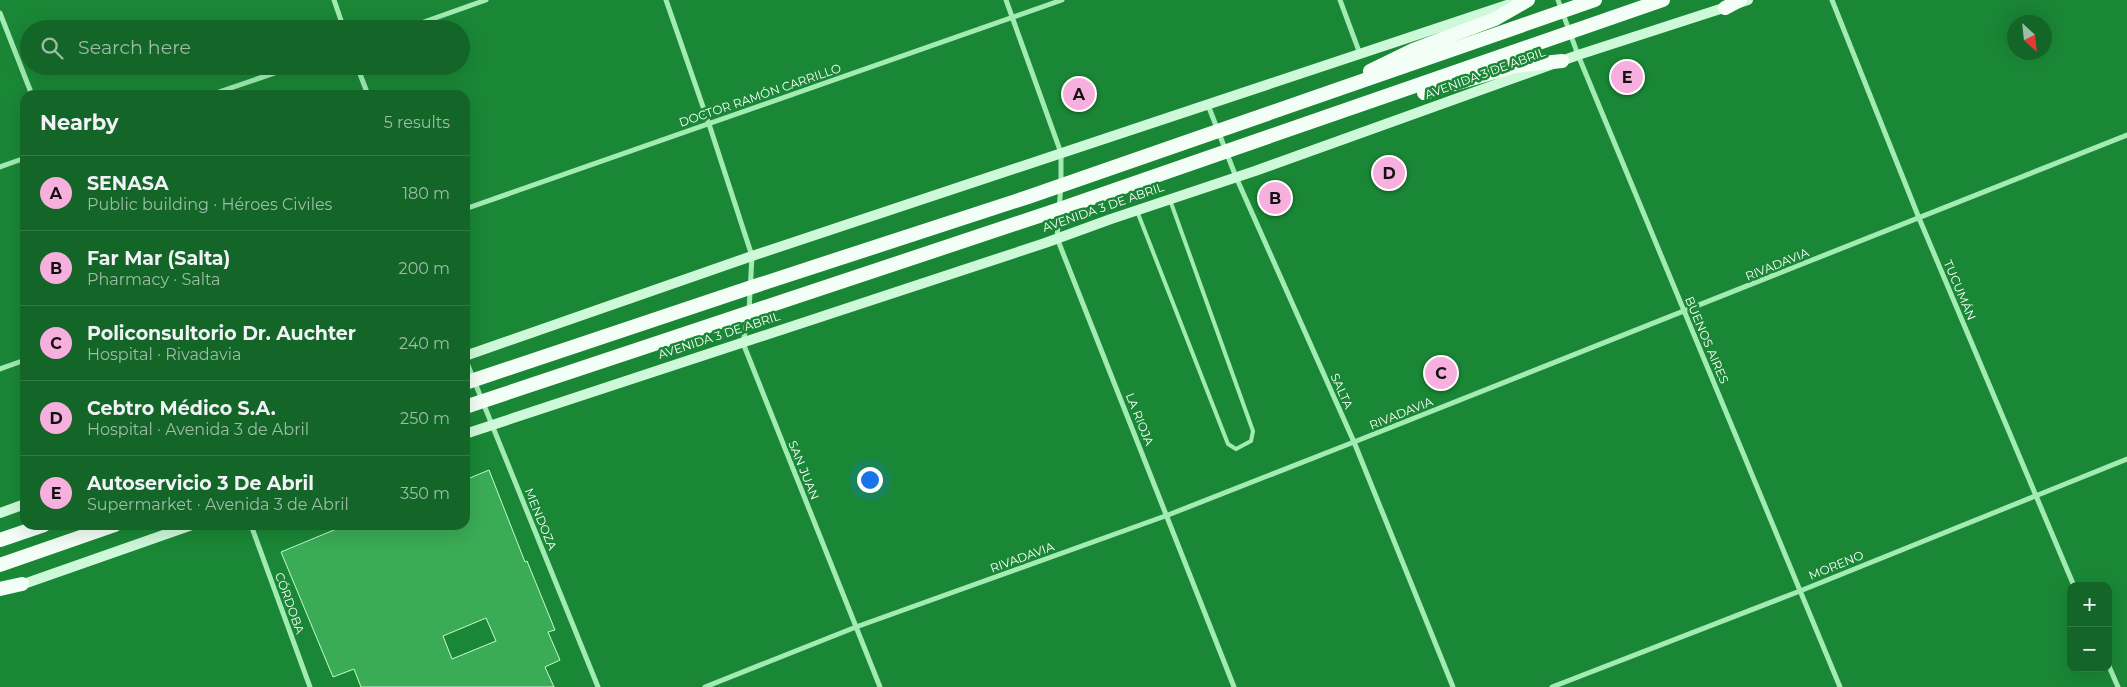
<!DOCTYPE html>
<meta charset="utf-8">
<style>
body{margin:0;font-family:Montserrat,sans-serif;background:#1d6b30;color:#f1f3f6}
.controls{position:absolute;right:15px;bottom:15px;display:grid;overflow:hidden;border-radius:10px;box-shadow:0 5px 20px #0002}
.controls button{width:45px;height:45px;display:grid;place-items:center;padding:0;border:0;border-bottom:1px solid #337945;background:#146528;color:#f1f3f6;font:25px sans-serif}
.compass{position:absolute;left:2007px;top:15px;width:45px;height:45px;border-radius:50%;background:#146528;box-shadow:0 5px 20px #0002;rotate:153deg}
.you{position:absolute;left:869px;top:479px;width:18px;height:18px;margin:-12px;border:4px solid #fff;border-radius:50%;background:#1a73e8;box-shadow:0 0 0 8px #1a73e833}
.badge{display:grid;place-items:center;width:32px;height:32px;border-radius:50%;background:#f7b0dd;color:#111;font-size:16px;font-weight:700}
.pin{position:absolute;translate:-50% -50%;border:2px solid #fff;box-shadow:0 1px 5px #0006}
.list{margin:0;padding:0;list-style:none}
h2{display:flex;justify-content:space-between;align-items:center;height:65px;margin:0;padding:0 20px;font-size:21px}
h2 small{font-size:16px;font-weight:400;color:#9dbda8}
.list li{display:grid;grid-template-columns:32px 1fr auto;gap:15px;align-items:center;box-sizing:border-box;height:75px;padding:0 20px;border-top:1px solid #337945}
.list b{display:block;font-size:19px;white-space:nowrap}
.list p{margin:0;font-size:16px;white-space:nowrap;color:#9dbda8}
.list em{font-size:16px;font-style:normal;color:#9dbda8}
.icon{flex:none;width:28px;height:28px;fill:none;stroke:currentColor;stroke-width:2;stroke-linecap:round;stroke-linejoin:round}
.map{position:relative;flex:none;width:2127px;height:687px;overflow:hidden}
.search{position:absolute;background:#146528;box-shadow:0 5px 20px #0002;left:20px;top:20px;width:450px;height:55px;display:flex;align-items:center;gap:12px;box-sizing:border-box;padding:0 18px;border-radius:28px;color:#9dbda8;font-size:19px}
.panel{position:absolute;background:#146528;box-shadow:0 5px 20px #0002;left:20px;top:90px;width:450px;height:440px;border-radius:15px}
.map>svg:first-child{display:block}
.building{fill:#3aac56;stroke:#c7f9d3;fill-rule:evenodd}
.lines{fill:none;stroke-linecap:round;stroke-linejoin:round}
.service{stroke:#a2ecb4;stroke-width:4}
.minor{stroke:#a2ecb4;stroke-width:5}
.secondary{stroke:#cef9d9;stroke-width:10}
.trunk{stroke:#f3fff6;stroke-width:14}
.labels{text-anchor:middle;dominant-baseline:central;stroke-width:5;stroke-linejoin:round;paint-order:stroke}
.street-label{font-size:12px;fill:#fff;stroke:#1a8736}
</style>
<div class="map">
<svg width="2127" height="687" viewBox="0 0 2127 687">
<rect width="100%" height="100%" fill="#1a8736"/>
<path class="building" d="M 489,470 L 525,562 L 527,561 L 555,630 L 548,632 L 560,660 L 545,667 L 554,687 L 361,687 L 354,669 L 333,677 L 281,552 L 346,525 L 465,525 L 465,480 ZM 486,618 L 496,641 L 452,659 L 443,636 Z"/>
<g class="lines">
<polyline class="service" points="1137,211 1228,444 1236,449 1251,441 1253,431 1170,200"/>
<g class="minor">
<polyline points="334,0 344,29"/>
<polyline points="666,0 709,124 752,256 749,311 743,343 880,687"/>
<polyline points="1006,0 1061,153 1061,184 1057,238 1234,687"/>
<polyline points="1340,0 1360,54"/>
<polyline points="1558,0 1578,55 1840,687"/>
<polyline points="1832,0 1919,218 2074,586"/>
<polyline points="0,13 32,95"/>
<polyline points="404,29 486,0"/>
<polyline points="357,66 368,95"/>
<polyline points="210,95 295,66"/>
<polyline points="1208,105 1236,177 1354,442 1453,687"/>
<polyline points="0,167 25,158"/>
<polyline points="465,209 1062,0"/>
<polyline points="465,358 598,687"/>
<polyline points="0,369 25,360"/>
<polyline points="251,525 310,687"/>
<polyline points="2108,664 2118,687"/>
<polyline points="705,687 856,627 1168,515 1354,442 2127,135"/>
<polyline points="1552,687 1800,591 2127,459"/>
</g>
<g class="secondary">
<polyline points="465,356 752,256 1516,2"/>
<polyline points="465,434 1045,243 1111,219 1255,171 1578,55 1748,0"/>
<polyline points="0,513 25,504"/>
<polyline points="18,586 192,525"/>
</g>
<g class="trunk">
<polyline points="1725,8 1740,0"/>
<polyline points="1370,71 1413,50 1495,19 1528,0"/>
<polyline points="1424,93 1515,66 1562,61"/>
<polyline points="465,383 752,287 1028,197 1595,0"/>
<polyline points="465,407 1060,209 1663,0"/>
<polyline points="0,540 44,525"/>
<polyline points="0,565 115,525"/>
<polyline points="0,589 22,584"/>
</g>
</g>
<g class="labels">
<g class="street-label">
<text transform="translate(1485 73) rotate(-20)">AVENIDA 3 DE ABRIL</text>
<text transform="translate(760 95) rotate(-19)">DOCTOR RAMÓN CARRILLO</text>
<text transform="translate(1103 207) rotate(-19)">AVENIDA 3 DE ABRIL</text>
<text transform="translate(1777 264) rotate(-22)">RIVADAVIA</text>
<text transform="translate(1960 290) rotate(67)">TUCUMÁN</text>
<text transform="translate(719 335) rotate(-18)">AVENIDA 3 DE ABRIL</text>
<text transform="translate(1707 340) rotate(67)">BUENOS AIRES</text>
<text transform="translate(1342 391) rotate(66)">SALTA</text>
<text transform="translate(1401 413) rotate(-22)">RIVADAVIA</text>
<text transform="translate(1140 419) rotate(68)">LA RIOJA</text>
<text transform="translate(804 470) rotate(68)">SAN JUAN</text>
<text transform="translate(541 519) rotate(68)">MENDOZA</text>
<text transform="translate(1022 557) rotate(-20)">RIVADAVIA</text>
<text transform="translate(1836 565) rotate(-22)">MORENO</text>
<text transform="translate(290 603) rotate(70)">CÓRDOBA</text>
</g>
</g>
</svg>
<div class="controls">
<button>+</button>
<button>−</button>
</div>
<svg class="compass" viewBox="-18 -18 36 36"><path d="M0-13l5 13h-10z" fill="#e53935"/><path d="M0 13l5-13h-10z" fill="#9dbda8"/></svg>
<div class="you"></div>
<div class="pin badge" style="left:1079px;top:94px">A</div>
<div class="pin badge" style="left:1275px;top:198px">B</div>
<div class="pin badge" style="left:1441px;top:373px">C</div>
<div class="pin badge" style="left:1389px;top:173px">D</div>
<div class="pin badge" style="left:1627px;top:77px">E</div>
<div class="search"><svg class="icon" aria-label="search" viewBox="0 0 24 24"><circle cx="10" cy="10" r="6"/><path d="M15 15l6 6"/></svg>Search here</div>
<section class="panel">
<h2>Nearby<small>5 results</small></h2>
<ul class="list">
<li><span class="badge">A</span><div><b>SENASA</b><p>Public building · Héroes Civiles</p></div><em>180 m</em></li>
<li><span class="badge">B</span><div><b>Far Mar (Salta)</b><p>Pharmacy · Salta</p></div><em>200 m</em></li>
<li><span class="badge">C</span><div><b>Policonsultorio Dr. Auchter</b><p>Hospital · Rivadavia</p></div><em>240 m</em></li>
<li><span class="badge">D</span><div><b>Cebtro Médico S.A.</b><p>Hospital · Avenida 3 de Abril</p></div><em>250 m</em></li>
<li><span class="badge">E</span><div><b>Autoservicio 3 De Abril</b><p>Supermarket · Avenida 3 de Abril</p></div><em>350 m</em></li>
</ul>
</section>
</div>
